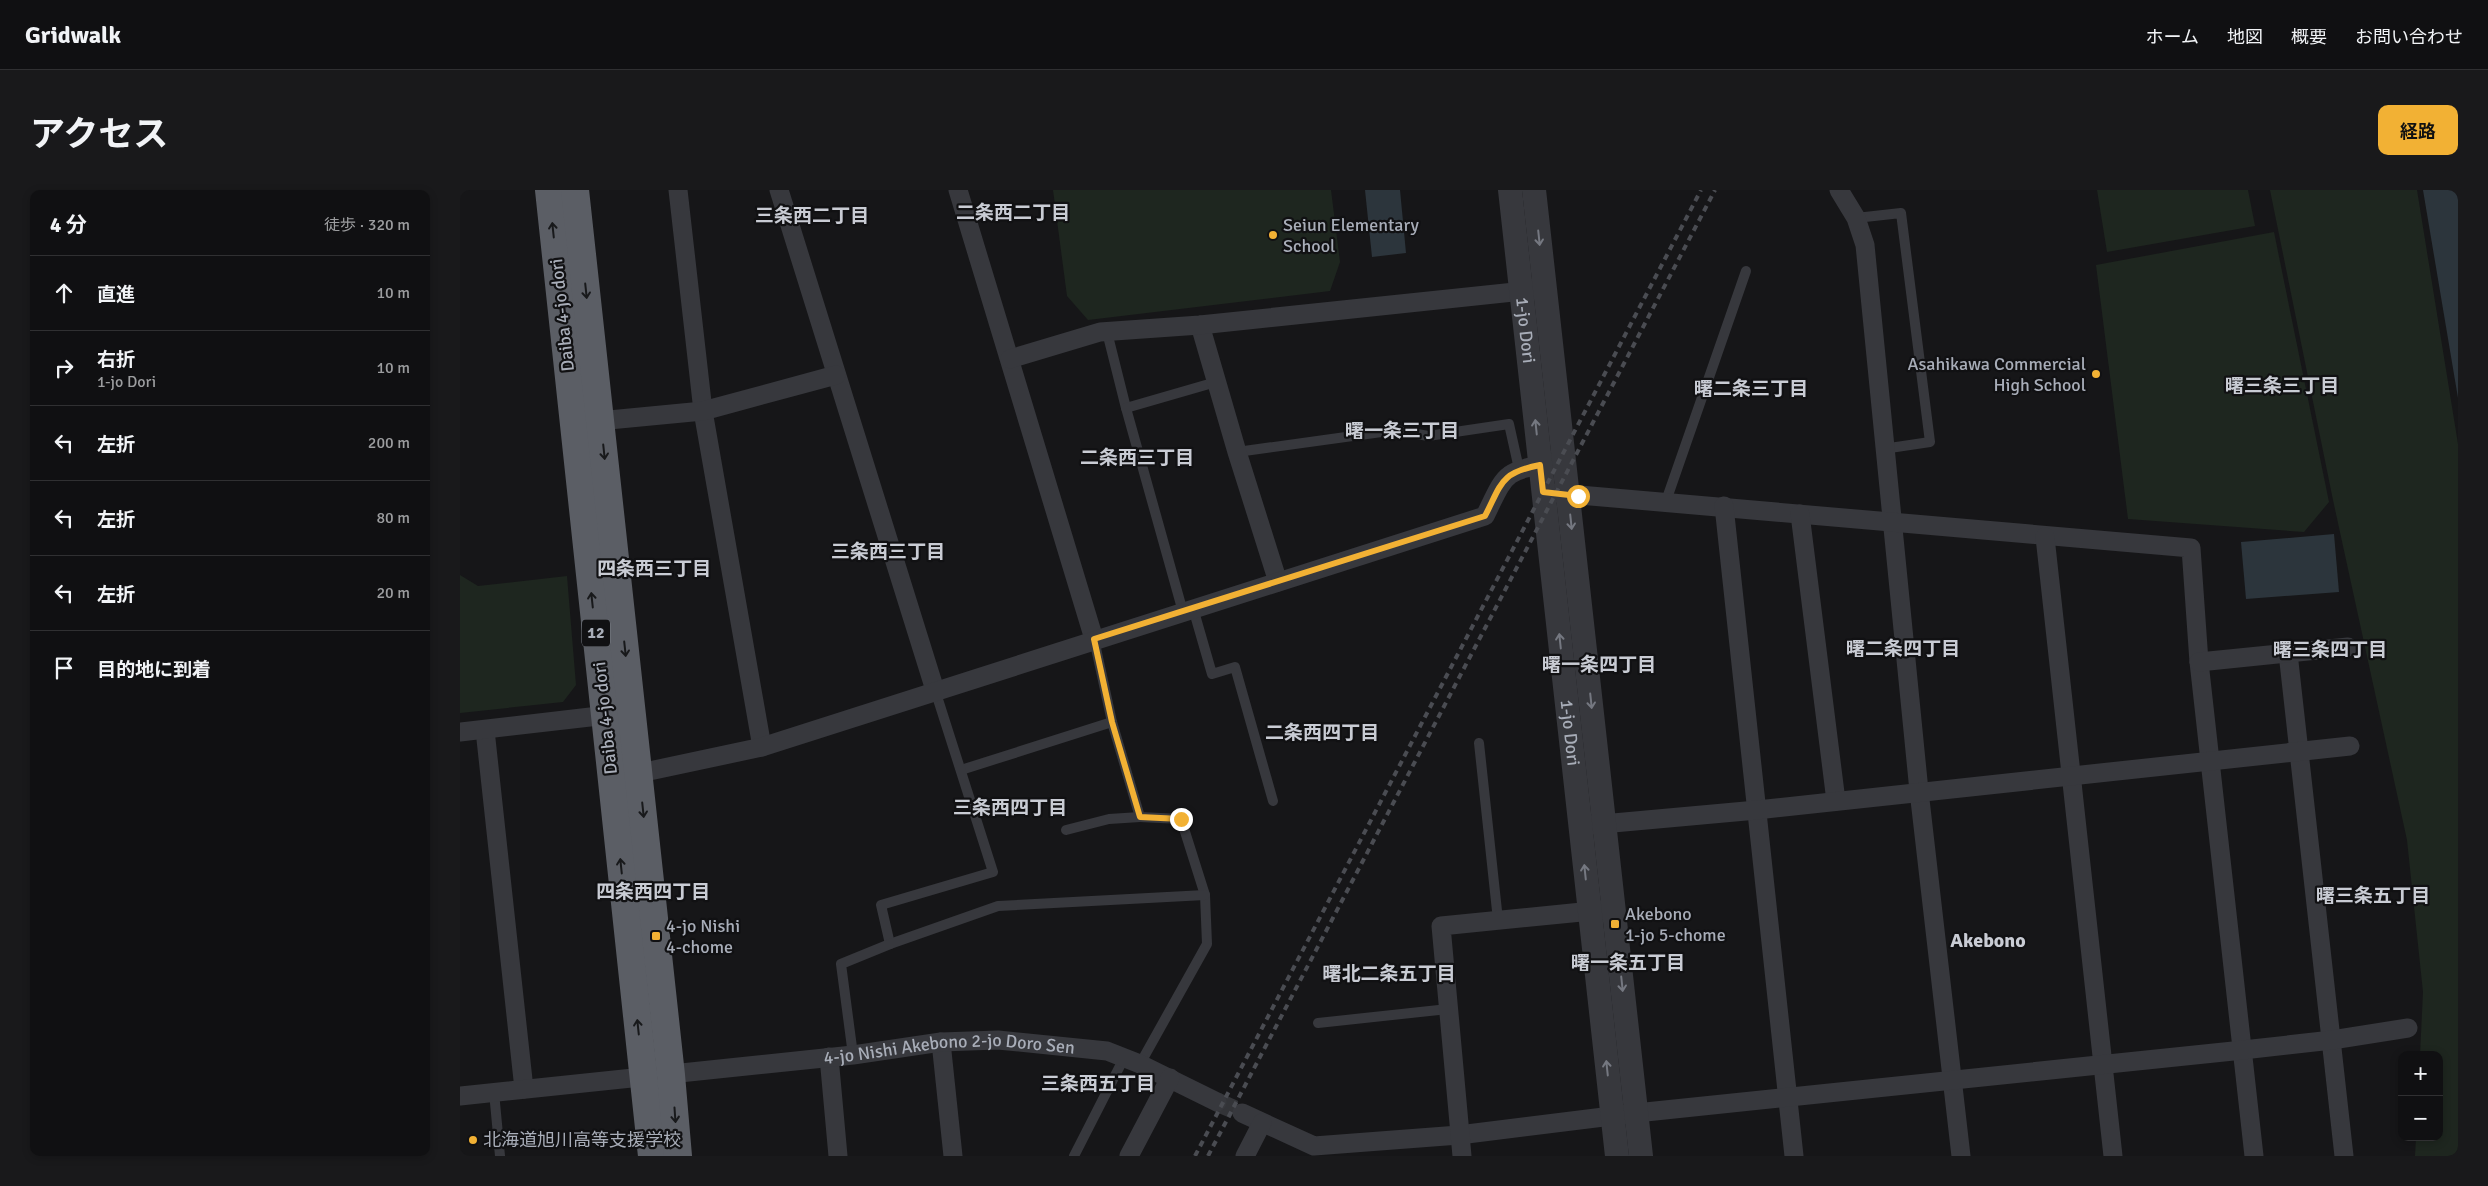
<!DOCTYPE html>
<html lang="ja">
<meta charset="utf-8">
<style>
body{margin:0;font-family:Signika,"Noto Sans JP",sans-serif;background:#19191b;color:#f1f3f6}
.controls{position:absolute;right:15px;bottom:15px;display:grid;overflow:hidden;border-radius:10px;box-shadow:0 2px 8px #0003}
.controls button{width:45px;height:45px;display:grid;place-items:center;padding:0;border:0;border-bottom:1px solid #303032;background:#101012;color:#f1f3f6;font:25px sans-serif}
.stop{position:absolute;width:15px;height:15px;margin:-11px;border:4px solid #f2b134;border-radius:50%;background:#fff}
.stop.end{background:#f2b134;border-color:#fff;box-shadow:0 1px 5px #0008}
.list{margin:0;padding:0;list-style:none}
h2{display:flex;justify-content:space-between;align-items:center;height:65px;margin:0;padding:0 20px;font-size:21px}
h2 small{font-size:16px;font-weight:400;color:#9c9d9f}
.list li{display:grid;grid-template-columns:32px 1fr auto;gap:15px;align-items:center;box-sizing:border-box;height:75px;padding:0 20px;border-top:1px solid #303032}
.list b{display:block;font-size:19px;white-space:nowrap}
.list p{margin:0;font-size:16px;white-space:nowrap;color:#9c9d9f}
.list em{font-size:16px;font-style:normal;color:#9c9d9f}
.icon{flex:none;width:28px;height:28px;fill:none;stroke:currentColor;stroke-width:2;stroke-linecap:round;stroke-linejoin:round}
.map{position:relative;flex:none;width:1998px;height:966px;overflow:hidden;border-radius:10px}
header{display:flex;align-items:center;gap:30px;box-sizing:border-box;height:70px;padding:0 25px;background:#101012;border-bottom:1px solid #303032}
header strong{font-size:24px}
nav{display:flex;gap:28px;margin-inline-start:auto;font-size:18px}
.intro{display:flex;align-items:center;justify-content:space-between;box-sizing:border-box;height:120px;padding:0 30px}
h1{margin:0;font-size:35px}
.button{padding:12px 22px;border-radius:10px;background:#f2b134;color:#111;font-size:18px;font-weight:700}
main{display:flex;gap:30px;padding:0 30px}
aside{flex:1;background:#101012;border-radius:10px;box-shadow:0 2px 8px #0003}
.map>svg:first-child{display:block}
.green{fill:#1e261f}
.water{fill:#2c353c}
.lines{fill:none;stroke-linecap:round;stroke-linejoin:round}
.minor-tunnel{stroke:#333438;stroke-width:19;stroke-dasharray:19 9;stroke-linecap:butt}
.service{stroke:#37383d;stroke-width:10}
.minor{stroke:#37383d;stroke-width:19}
.tertiary{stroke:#37383d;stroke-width:24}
.trunk{stroke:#5b5e65;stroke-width:28}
.rail{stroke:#4a4c52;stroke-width:4;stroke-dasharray:6 5;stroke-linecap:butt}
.oneway{stroke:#18191b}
.oneway2{stroke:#757881}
.route{stroke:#f2b134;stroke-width:6}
.poi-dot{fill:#f2b134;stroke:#111113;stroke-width:2}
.labels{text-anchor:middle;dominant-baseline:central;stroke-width:4.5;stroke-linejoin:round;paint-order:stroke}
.shield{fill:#111113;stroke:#7b7e86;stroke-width:1}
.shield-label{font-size:16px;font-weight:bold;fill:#a8adb8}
.poi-label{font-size:18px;fill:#a8adb8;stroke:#111113;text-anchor:start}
.street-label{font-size:18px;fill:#a8adb8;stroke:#111113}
.neighbourhood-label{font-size:19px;font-weight:bold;fill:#c9ccd4;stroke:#111113}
.quarter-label{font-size:20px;font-weight:bold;fill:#c9ccd4;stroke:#111113}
</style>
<header>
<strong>Gridwalk</strong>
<nav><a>ホーム</a><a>地図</a><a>概要</a><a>お問い合わせ</a></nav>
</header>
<div class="intro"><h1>アクセス</h1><a class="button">経路</a></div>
<main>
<aside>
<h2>4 分<small>徒歩 · 320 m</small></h2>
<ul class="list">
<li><svg class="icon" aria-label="ahead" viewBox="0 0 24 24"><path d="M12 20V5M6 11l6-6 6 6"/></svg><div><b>直進</b></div><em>10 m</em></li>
<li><svg class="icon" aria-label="right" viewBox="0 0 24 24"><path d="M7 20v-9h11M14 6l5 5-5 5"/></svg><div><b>右折</b><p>1-jo Dori</p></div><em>10 m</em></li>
<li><svg class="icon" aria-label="left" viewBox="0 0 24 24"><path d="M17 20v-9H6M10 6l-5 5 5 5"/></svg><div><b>左折</b></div><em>200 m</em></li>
<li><svg class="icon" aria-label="left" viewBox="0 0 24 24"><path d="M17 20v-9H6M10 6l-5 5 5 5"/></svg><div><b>左折</b></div><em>80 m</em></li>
<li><svg class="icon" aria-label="left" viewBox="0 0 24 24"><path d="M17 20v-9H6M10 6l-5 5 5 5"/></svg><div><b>左折</b></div><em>20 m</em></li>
<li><svg class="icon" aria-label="arrive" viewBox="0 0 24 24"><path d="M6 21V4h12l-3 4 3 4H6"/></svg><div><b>目的地に到着</b></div></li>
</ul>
</aside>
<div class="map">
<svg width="1998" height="966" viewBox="0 0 1998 966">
<rect width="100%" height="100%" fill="#161618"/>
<g class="green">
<polygon points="593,0 871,0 880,72 870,101 628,130 607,106"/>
<polygon points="1637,0 1788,0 1795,36 1647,62"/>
<polygon points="1810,0 1957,0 1998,254 1998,966 1955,966 1956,947 1979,947 1979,865 1960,865 1963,802 1947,650 1873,310"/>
<polygon points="1814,42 1869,312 1844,342 1668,329 1636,75"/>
<polygon points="0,385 18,396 107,386 116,495 103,512 0,523"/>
</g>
<g class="water">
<polygon points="905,0 940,0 946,63 912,67"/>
<polygon points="1963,0 1998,0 1998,208"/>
<polygon points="1874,344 1879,402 1786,409 1781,352"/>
</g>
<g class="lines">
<polyline class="minor-tunnel" points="757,912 782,923"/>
<g class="service">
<polyline points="1396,28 1441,23 1470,252 1423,259"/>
<polyline points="647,142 666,218"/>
<polyline points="777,262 936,240 968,246 1049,234 1059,279"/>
<polyline points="1206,311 1286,81"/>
<polyline points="733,418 752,484 775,477 813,611"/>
<polyline points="723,422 666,218 756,192"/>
<polyline points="634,449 652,532 680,627 721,629 745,705 747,754 680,874"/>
<polyline points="1019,553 1038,730"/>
<polyline points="501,580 652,532"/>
<polyline points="606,640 649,629 680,627"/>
<polyline points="430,754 421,715 533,682 475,500"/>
<polyline points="858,833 988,819"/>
<polyline points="393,865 381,774 430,754 538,716 745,705"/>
<polyline points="34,902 40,966"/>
<polyline points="614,966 664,868"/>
</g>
<g class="minor">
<polyline points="218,0 243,221 302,557"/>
<polyline points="319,0 475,500"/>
<polyline points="498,0 634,449"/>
<polyline points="1379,0 1396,28 1405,55 1459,601 1501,966"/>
<polyline points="740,135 777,262 818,392"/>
<polyline points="550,169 640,142 740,135 1073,100"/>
<polyline points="128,232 243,221 376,185"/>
<polyline points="1096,303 1731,358 1739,472 1794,966"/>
<polyline points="1264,316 1334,966"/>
<polyline points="1340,324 1376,611"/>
<polyline points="1585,347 1653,966"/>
<polyline points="1828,463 1884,966"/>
<polyline points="1739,472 1888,457"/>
<polyline points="25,540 64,899"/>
<polyline points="0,542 156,524"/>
<path d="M 166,586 L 302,557 L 1025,326 C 1046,283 1043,281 1093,273"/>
<polyline points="1131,635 1297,620 1890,556"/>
<polyline points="481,852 493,966"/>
<polyline points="369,867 378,966"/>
<path id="s1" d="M 0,906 L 393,865 L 481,852 L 538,850 L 647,861 L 680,874 L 757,912"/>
<polyline points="782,923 854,956 999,945 1176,923 1783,860 1872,850 1948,838"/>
<polyline points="669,966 710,888"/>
<polyline points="785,966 802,933"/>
<polyline points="1002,966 981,736 1142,720"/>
</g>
<g class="tertiary">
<path id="s2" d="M 1050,0 L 1157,966"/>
<polyline points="1074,0 1181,966"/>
</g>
<g class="trunk">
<polyline points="89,0 192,966"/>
<polyline points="115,0 211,885 218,966"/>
</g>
<g class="rail">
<polyline points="735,966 1241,0"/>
<polyline points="748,966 1255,0"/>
</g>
</g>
<defs><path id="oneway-shaft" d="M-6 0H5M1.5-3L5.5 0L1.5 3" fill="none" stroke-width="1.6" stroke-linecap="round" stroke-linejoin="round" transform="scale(1.25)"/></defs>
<g class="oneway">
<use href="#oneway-shaft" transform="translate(93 40) rotate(-96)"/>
<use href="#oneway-shaft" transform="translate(126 101) rotate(84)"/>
<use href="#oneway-shaft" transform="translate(144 262) rotate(84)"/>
<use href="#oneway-shaft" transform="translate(132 410) rotate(-96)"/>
<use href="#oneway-shaft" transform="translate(165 459) rotate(84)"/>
<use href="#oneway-shaft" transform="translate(183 620) rotate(84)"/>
<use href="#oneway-shaft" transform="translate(161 676) rotate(-96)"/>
<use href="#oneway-shaft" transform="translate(178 837) rotate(-96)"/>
<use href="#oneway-shaft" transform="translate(215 925) rotate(86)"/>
</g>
<g class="oneway2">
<use href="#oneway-shaft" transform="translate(1079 48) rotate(84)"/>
<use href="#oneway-shaft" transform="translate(1076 237) rotate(-96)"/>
<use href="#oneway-shaft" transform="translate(1111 332) rotate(84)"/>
<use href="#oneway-shaft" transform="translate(1100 451) rotate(-96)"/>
<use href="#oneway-shaft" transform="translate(1131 511) rotate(84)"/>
<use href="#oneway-shaft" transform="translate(1125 682) rotate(-96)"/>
<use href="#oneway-shaft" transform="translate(1162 794) rotate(84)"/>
<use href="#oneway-shaft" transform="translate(1147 878) rotate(-96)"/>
</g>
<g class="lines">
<path class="route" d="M 721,629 L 680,627 L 652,532 L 634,449 L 1025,326 C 1042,293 1040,283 1080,275 L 1083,302 L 1118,306"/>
</g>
<g class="poi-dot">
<circle cx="813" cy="45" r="5"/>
<circle cx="1636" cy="184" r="5"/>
<rect x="1150" y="729" width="10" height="10" rx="2.5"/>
<rect x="191" y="741" width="10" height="10" rx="2.5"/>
<circle cx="13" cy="950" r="5"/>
</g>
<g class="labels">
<rect class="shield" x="122" y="429.5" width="28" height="27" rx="4"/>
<g class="shield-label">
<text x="136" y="443">12</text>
</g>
<g class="poi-label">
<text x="823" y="35">Seiun Elementary<tspan x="823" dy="21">School</tspan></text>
<text x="1626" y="174" text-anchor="end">Asahikawa Commercial<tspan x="1626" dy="21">High School</tspan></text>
<text x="1165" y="724">Akebono<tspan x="1165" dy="21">1-jo 5-chome</tspan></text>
<text x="206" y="736">4-jo Nishi<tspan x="206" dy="21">4-chome</tspan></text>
<text x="23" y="950">北海道旭川高等支援学校</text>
</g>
<g class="street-label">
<text transform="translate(102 125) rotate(-96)">Daiba 4-jo dori</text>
<text stroke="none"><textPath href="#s2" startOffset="141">1-jo Dori</textPath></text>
<text transform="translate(145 528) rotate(-96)">Daiba 4-jo dori</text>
<text stroke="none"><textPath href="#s2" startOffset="546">1-jo Dori</textPath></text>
<text stroke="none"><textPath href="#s1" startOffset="492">4-jo Nishi Akebono 2-jo Doro Sen</textPath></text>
</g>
<g class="neighbourhood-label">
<text x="553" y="23">二条西二丁目</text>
<text x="352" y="26">三条西二丁目</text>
<text x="1822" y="196">曙三条三丁目</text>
<text x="1291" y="199">曙二条三丁目</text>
<text x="942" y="241">曙一条三丁目</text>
<text x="677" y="268">二条西三丁目</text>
<text x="428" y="362">三条西三丁目</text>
<text x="194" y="379">四条西三丁目</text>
<text x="1443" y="459">曙二条四丁目</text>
<text x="1870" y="460">曙三条四丁目</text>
<text x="1139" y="475">曙一条四丁目</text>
<text x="862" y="543">二条西四丁目</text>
<text x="550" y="618">三条西四丁目</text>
<text x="193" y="702">四条西四丁目</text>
<text x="1913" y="706">曙三条五丁目</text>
<text x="1168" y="773">曙一条五丁目</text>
<text x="929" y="784">曙北二条五丁目</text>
<text x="638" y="894">三条西五丁目</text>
</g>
<g class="quarter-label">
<text x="1528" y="750">Akebono</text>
</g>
</g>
</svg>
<div class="controls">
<button>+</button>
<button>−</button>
</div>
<div class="stop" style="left:1118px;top:306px"></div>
<div class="stop end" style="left:721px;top:629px"></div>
</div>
</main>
